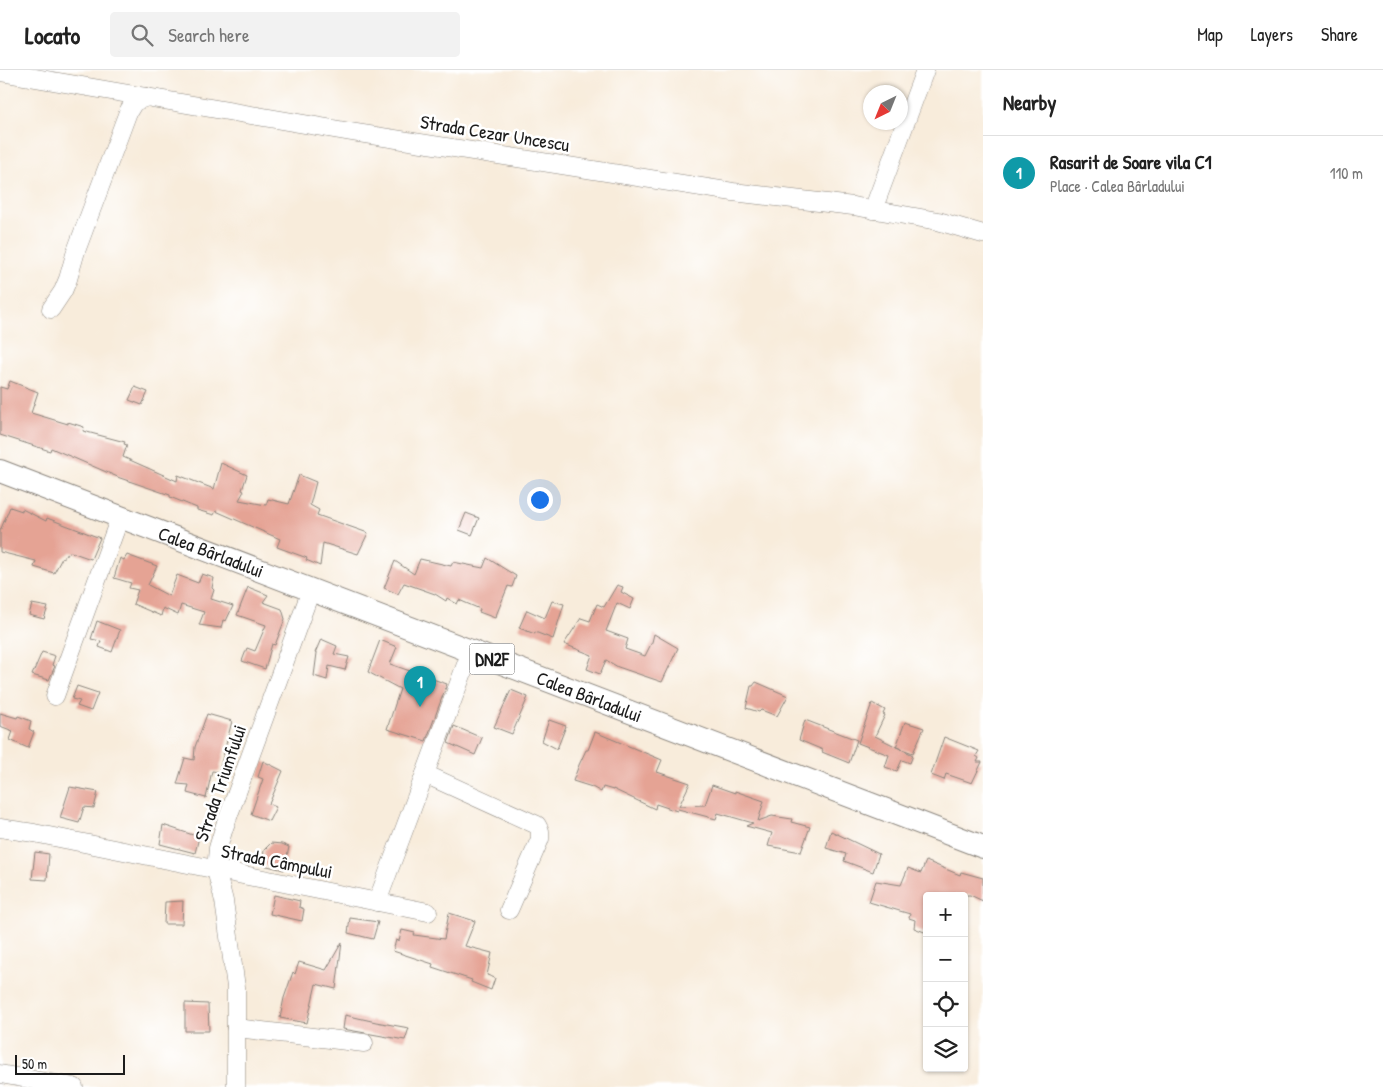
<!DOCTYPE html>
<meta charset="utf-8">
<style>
body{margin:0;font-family:"Patrick Hand",sans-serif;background:#f2f2f2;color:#222}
.controls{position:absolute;right:15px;bottom:15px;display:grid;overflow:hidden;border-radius:5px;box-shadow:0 1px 4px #0004}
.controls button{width:45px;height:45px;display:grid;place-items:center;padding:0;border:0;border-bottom:1px solid #e0e0e0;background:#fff;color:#222;font:25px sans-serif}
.compass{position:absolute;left:863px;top:15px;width:45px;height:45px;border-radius:50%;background:#fff;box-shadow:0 1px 4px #0004;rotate:223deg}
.scale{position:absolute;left:15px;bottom:12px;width:110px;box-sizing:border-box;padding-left:5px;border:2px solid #1c1c1c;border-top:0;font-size:14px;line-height:18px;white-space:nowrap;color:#1c1c1c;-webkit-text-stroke:4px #fff;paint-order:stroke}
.you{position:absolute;left:539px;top:429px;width:18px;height:18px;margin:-12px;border:4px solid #fff;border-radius:50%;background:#1a73e8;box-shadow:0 0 0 8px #1a73e833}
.badge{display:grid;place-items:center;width:32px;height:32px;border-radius:50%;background:#7c3aed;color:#fff;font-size:16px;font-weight:700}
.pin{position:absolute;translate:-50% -41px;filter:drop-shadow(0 1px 2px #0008)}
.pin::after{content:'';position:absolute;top:26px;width:18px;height:15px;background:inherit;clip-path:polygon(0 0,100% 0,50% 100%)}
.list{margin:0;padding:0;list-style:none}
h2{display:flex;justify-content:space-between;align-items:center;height:65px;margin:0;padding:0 20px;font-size:21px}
h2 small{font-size:16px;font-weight:400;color:#767676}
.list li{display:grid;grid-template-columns:32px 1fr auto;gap:15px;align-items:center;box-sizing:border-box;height:75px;padding:0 20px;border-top:1px solid #e0e0e0}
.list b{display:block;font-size:19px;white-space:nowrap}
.list p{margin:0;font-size:16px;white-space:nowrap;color:#767676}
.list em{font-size:16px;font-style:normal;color:#767676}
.icon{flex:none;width:28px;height:28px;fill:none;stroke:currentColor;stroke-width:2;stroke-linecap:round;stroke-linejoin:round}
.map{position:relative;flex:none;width:983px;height:1017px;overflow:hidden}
header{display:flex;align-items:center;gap:30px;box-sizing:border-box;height:70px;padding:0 25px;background:#fff;border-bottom:1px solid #e0e0e0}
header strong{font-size:24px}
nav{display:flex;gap:28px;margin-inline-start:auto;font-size:18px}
.search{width:350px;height:45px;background:#f2f2f2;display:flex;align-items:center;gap:12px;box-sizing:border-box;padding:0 18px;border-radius:5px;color:#767676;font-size:19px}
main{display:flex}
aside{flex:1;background:#fff}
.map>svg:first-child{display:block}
.building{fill:#e5a394}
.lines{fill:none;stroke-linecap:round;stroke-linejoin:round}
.minor-casing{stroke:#8a847c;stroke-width:19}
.major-casing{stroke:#8a847c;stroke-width:24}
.minor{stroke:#fff;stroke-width:18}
.major{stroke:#fff;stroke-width:22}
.labels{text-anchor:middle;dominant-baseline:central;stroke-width:5;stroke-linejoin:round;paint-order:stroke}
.shield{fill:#fff;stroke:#606060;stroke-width:1}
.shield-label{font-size:18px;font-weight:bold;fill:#1c1c1c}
.street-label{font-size:19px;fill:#1c1c1c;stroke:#fff}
</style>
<header>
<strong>Locato</strong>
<div class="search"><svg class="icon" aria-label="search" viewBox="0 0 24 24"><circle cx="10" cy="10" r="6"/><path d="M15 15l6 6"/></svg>Search here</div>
<nav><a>Map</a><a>Layers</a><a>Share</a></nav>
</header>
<main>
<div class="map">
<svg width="983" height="1017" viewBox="0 0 983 1017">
<rect width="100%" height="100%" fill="#fff"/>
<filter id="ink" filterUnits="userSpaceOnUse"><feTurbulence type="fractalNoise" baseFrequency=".02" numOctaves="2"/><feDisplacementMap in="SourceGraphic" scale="10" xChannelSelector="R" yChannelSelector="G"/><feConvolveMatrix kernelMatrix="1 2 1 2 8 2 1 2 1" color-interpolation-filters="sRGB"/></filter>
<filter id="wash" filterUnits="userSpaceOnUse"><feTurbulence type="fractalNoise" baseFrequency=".0096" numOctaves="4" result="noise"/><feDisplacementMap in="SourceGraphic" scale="20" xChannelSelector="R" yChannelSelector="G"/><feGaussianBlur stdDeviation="1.12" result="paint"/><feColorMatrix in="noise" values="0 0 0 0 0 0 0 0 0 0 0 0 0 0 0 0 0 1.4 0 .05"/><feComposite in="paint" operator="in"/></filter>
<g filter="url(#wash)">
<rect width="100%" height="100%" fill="#f8ecdb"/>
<g id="blocks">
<g class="building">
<polygon points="10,311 38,322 31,343 68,354 68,352 84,357 83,361 125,372 124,374 127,375 123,387 177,411 178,405 214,419 221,393 247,405 242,420 244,421 239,430 266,435 268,429 289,434 299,405 316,412 310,435 319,440 317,445 368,463 358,484 323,473 320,496 306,490 307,488 277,477 280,469 216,441 214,445 197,440 197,438 170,427 170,425 120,408 51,378 50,381 0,365 0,317 7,319"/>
<polygon points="135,317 148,322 142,335 129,330"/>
<polygon points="10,437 22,441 22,439 46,451 47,448 100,468 91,489 71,482 62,488 54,503 34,497 36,491 0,482 0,461"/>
<polygon points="466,443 479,448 472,465 459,460"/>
<polygon points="127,485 157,496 148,515 169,526 177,505 198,513 202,504 214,508 212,518 214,520 211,529 233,536 226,551 223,550 221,558 199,555 204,542 181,535 178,545 163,538 161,546 133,534 138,520 129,518 131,513 114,508 120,488 124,490"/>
<polygon points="487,488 516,506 512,517 508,516 495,548 479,542 480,539 459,530 457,534 447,528 446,531 435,524 404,513 398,524 384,518 395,491 414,504 420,489 451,496 453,492 483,498"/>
<polygon points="617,515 623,517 621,522 634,529 630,539 617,533 606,561 628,569 625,579 645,586 652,572 654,564 678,578 662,612 618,597 606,590 600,604 587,599 592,585 564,574 581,548 590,551 597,534 604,537"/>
<polygon points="248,517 268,525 263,532 282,539 285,549 275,575 272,574 265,599 242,591 247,578 255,581 266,555 237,545"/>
<polygon points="552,531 564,534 553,569 535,562 535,564 519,558 527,540 545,548"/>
<polygon points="32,534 48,537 44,549 29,545"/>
<polygon points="97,551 120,560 112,582 99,577 101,571 91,569"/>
<polygon points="321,569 337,576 334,584 349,587 345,600 329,596 327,610 314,606 317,583 315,583"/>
<polygon points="380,570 397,577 390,594 447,614 426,671 387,659 400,619 368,602"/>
<polygon points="42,582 55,586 52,595 55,596 49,610 32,605"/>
<polygon points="756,612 788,626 777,646 761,640 759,642 746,638 751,616 753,616"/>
<polygon points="77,616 98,623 91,641 77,636 80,631 72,629"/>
<polygon points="511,620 528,627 512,664 494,657"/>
<polygon points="872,633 885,640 883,644 885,645 875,666 913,685 910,693 902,690 897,701 885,697 889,685 858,673"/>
<polygon points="0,643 17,648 18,646 31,651 29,659 34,662 28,678 10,670 13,661 0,656"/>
<polygon points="207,644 232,651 219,702 212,701 206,728 187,723 189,715 177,714 185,688 194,690 195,677"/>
<polygon points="549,650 566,656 557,679 542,671"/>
<polygon points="805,650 857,670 849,693 822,682 823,680 799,670"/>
<polygon points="905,652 924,658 913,683 896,677"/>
<polygon points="454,656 482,668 475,685 448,673"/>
<polygon points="595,662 662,690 657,702 690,713 679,736 705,735 712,715 735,723 735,721 764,731 758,751 772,746 792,749 791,752 810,757 801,782 768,776 772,763 746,756 753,753 718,743 716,749 678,739 677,741 656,734 655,739 613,719 613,720 603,717 601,722 592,717 573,711 579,695 586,680 588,680"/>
<polygon points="944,667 979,681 976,686 979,688 977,692 982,692 972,713 946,704 944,710 931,705"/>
<polygon points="263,691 283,701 269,734 276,737 269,751 251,744 263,709 258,707"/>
<polygon points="70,717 98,722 94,738 84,737 79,753 60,748"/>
<polygon points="163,755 199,767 195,783 160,774"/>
<polygon points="831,761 879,784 873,802 844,791 846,784 826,778"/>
<polygon points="271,773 282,774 289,777 284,800 263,795 266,790 263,789 264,780"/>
<polygon points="35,782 49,784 47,810 32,809"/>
<polygon points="926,791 960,805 961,802 983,808 983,831 970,825 927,826 927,863 914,858 915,850 909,848 910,844 869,832 876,811 901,815 908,798 921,803"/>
<polygon points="274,825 300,831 299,837 304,839 302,851 270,844"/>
<polygon points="183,831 182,854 164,854 165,832"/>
<polygon points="449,843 475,851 465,876 492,883 487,905 495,908 491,920 471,912 472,910 432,897 433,894 393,881 396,870 399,871 402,860 415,863 414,865 444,869"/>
<polygon points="350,848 378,852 373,869 348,863"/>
<polygon points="342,872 336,919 316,914 307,953 280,948 284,928 293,902 295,904 299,892 326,900"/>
<polygon points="185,933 208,934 209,961 185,961"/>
<polygon points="345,945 376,952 409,958 405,970 343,959"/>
</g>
</g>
</g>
<g filter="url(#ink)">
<use href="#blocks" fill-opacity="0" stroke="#8a847c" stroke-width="1"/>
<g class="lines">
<g class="minor-casing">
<g id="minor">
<polyline points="0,2 351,62 733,122 853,136 938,151 983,164"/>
<polyline points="873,140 925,0"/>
<polyline points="51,239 63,221 68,209 76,181 128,42 134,32 147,27"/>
<polyline points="55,626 120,447"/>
<polyline points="425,704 537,755 540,761 540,769 509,840"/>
<polyline points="0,758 34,763 428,842"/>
<polyline points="377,832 471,581"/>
<polyline points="236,958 364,973"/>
<polyline points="0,1004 74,1017"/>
<polyline points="236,1017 236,917 224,831 216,800 218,778 224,758 311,520"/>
</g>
</g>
<g class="major-casing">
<g id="major">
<path id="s1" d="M 0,401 L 983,777"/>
</g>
</g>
<use href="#minor" class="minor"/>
<use href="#major" class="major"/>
</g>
</g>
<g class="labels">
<rect class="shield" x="469.5" y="573.5" width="45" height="31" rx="4"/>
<g class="shield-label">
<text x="492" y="589">DN2F</text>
</g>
<g class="street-label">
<text transform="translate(495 63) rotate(9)">Strada Cezar Uncescu</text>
<text stroke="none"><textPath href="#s1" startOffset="226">Calea Bârladului</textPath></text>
<text stroke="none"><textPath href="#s1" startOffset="631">Calea Bârladului</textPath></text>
<text transform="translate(220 713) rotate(-71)">Strada Triumfului</text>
<text transform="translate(277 791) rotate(11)">Strada Câmpului</text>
</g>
</g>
</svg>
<div class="controls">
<button>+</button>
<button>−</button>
<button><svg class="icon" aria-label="locate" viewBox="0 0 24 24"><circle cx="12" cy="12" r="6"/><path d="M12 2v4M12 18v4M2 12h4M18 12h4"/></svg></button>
<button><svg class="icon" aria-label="layers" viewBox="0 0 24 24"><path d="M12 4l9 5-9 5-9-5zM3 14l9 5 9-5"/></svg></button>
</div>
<svg class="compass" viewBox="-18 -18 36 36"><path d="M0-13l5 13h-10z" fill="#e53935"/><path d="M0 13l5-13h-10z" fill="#767676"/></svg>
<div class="scale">50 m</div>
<div class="you"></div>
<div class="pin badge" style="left:420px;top:637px;background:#0f9aa8">1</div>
</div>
<aside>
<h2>Nearby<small></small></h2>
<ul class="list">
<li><span class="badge" style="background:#0f9aa8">1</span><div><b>Rasarit de Soare vila C1</b><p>Place · Calea Bârladului</p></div><em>110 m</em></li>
</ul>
</aside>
</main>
